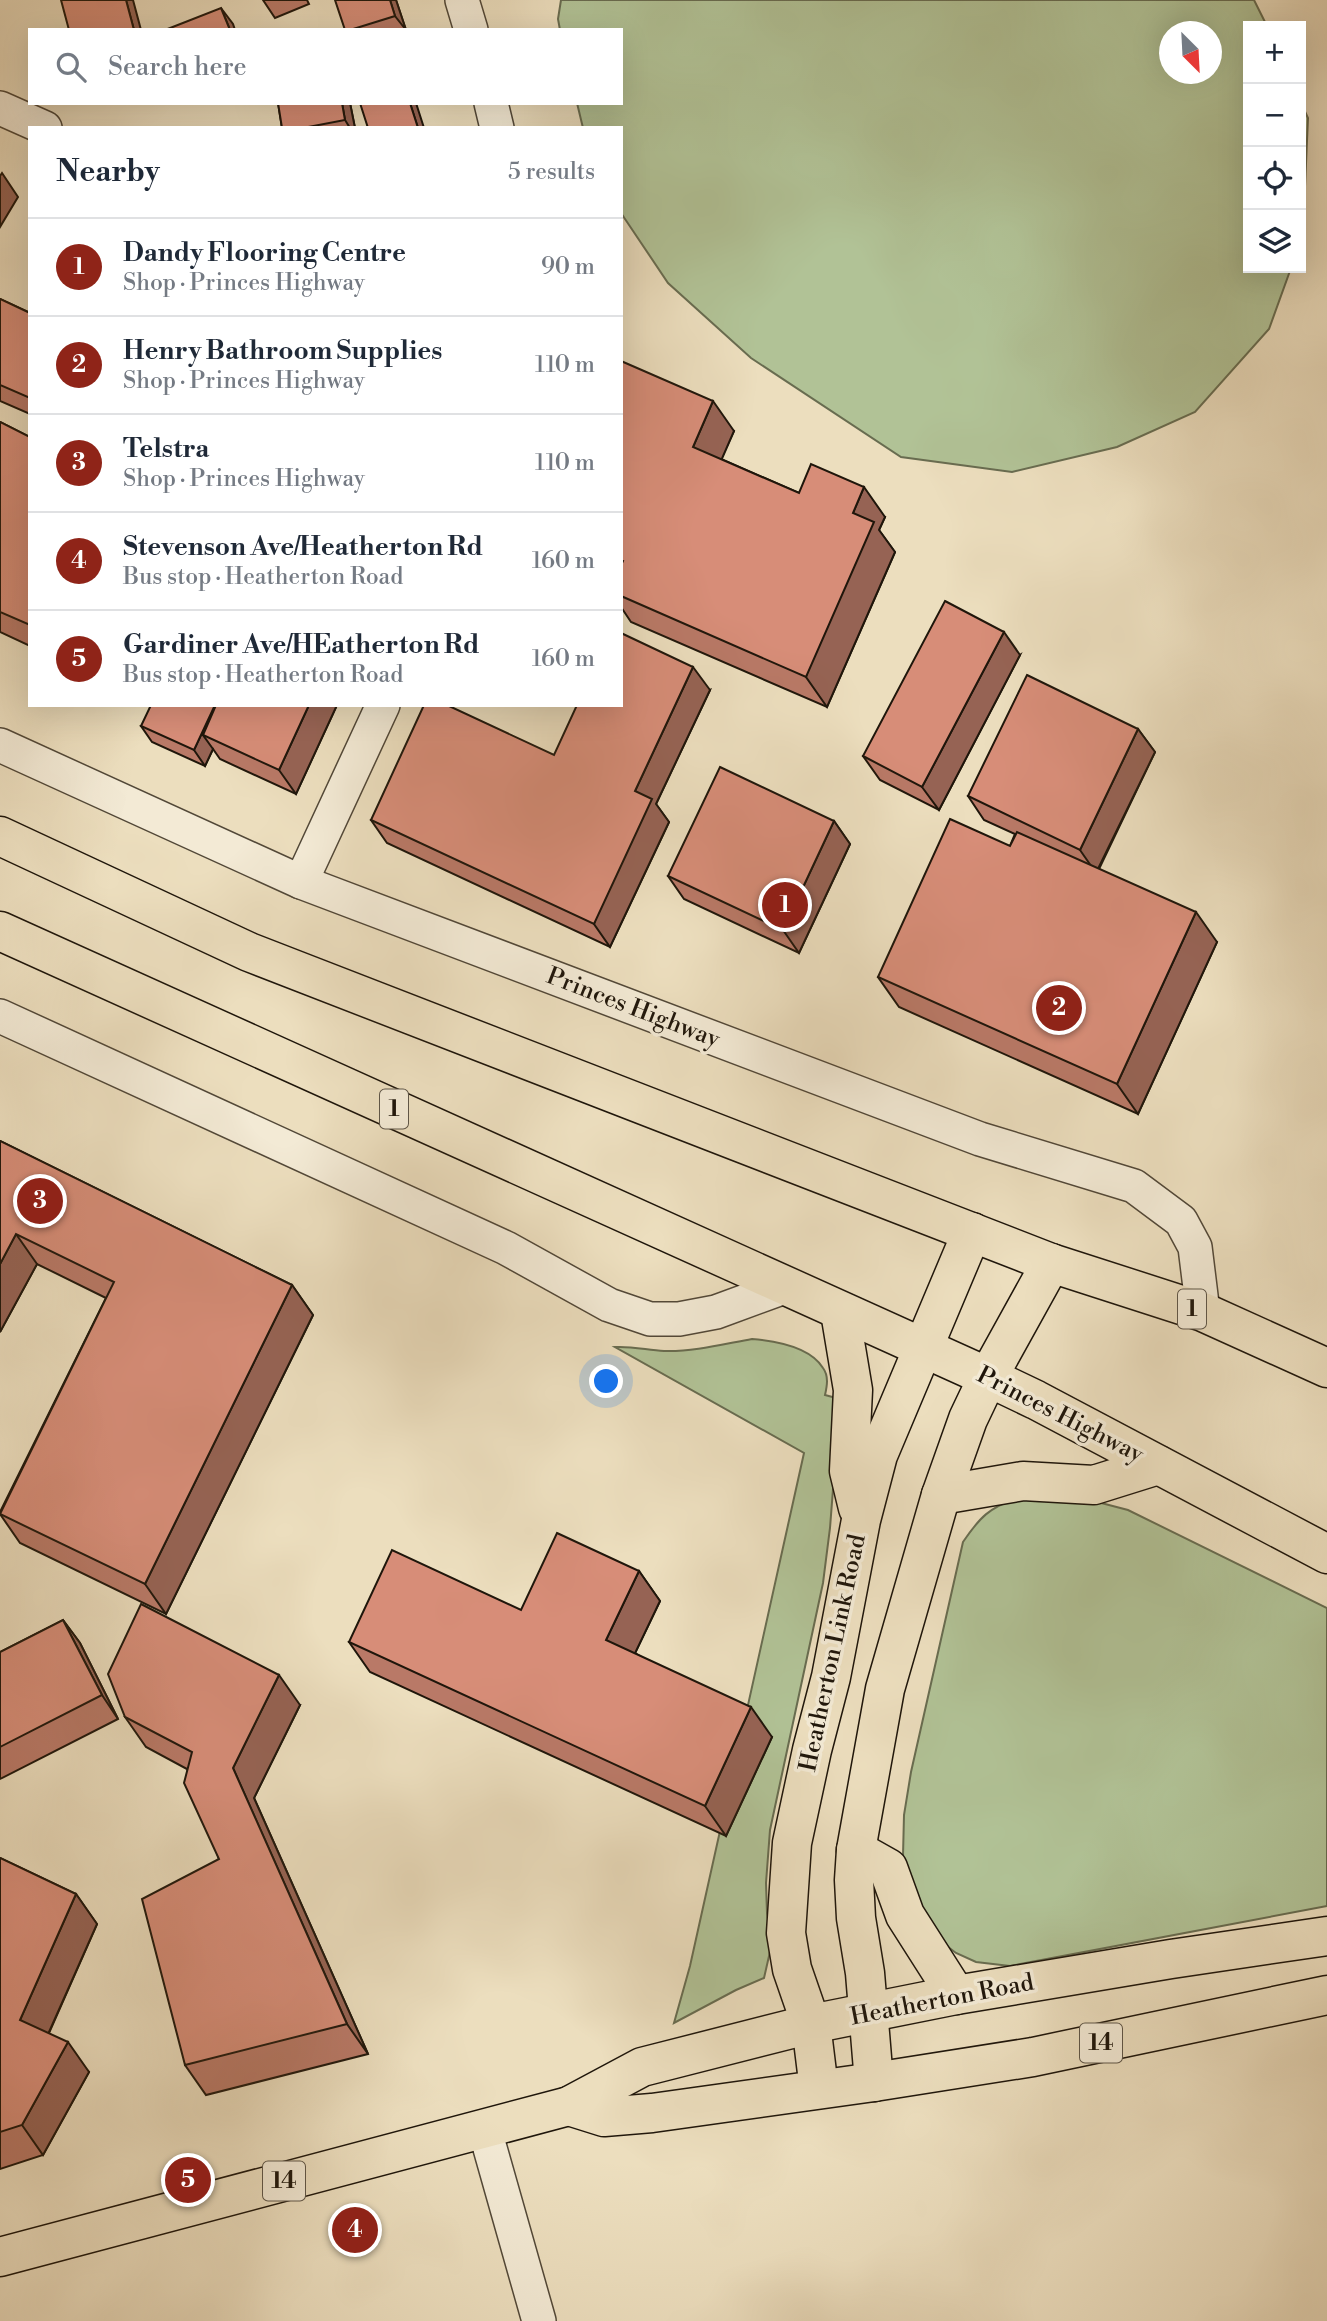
<!DOCTYPE html>
<meta charset="utf-8">
<style>
body{margin:0;font-family:"Libre Bodoni",serif;background:#f2f2f3;color:#1f2937}
.controls{position:absolute;right:21px;top:21px;display:grid;overflow:hidden;border-radius:0px;box-shadow:0 7px 28px #0002}
.controls button{width:63px;height:63px;display:grid;place-items:center;padding:0;border:0;border-bottom:2px solid #e0e1e3;background:#fff;color:#1f2937;font:35px sans-serif}
.compass{position:absolute;left:1159px;top:21px;width:63px;height:63px;border-radius:50%;background:#fff;box-shadow:0 7px 28px #0002;rotate:156deg}
.you{position:absolute;left:607px;top:1382px;width:24px;height:24px;margin:-18px;border:5px solid #fff;border-radius:50%;background:#1a73e8;box-shadow:0 0 0 10px #1a73e833}
.badge{display:grid;place-items:center;width:46px;height:46px;border-radius:50%;background:#8f2418;color:#fff;font-size:23px;font-weight:700}
.pin{position:absolute;translate:-50% -50%;border:4px solid #fff;box-shadow:0 2px 7px #0006}
.list{margin:0;padding:0;list-style:none}
h2{display:flex;justify-content:space-between;align-items:center;height:91px;margin:0;padding:0 28px;font-size:30px}
h2 small{font-size:23px;font-weight:400;color:#747a83}
.list li{display:grid;grid-template-columns:46px 1fr auto;gap:21px;align-items:center;box-sizing:border-box;height:98px;padding:0 28px;border-top:2px solid #e0e1e3}
.list b{display:block;font-size:26px;white-space:nowrap}
.list p{margin:0;font-size:23px;white-space:nowrap;color:#747a83}
.list em{font-size:23px;font-style:normal;color:#747a83}
.icon{flex:none;width:38px;height:38px;fill:none;stroke:currentColor;stroke-width:2;stroke-linecap:round;stroke-linejoin:round}
.map{position:relative;flex:none;width:1327px;height:2321px;overflow:hidden}
.search{position:absolute;background:#fff;box-shadow:0 7px 28px #0002;left:28px;top:28px;width:595px;height:77px;display:flex;align-items:center;gap:18px;box-sizing:border-box;padding:0 24px;border-radius:0px;color:#747a83;font-size:26px}
.panel{position:absolute;background:#fff;box-shadow:0 7px 28px #0002;left:28px;top:126px;width:595px;height:581px;border-radius:0px}
.map>svg:first-child{display:block}
.green{fill:#b1c296;stroke:#686c50;stroke-width:2;fill-rule:evenodd}
.lines{fill:none;stroke-linecap:round;stroke-linejoin:round}
.street-casing{stroke:#524838;stroke-width:36}
.primary-casing{stroke:#1f160b;stroke-width:41}
.highway-casing{stroke:#1f160b;stroke-width:41}
.street{stroke:#f3ead5;stroke-width:33}
.primary{stroke:#ecdebe;stroke-width:38}
.highway{stroke:#ecdebe;stroke-width:38}
.wall{fill:#b97967;stroke:#1f160b;stroke-width:2}
.shaded-wall{fill:#966354;stroke:#1f160b;stroke-width:2}
.building{fill:#d78d78;stroke:#1f160b;stroke-width:2}
.labels{text-anchor:middle;dominant-baseline:central;stroke-width:7;stroke-linejoin:round;paint-order:stroke}
.shield{fill:#f3ead5;stroke:#5f5648;stroke-width:2}
.shield-label{font-size:23px;font-weight:bold;fill:#1f160b}
.street-label{font-size:24px;fill:#1f160b;stroke:#f3ead5}
</style>
<div class="map">
<svg width="1327" height="2321" viewBox="0 0 1327 2321">
<rect width="100%" height="100%" fill="#ecdebe"/>
<filter id="stains"><feTurbulence type="fractalNoise" baseFrequency=".00286" numOctaves="4"/><feColorMatrix values="0 0 0 0 .2 0 0 0 0 .09 0 0 0 0 .02 0 0 0 .5 -.17"/></filter>
<radialGradient id="worn" r=".72"><stop offset=".6" stop-color="#630" stop-opacity="0"/><stop offset="1" stop-color="#630" stop-opacity=".3"/></radialGradient>
<g class="green">
<path d="M 561,0 L 1254,0 L 1267,26 L 1248,26 L 1248,268 L 1291,268 L 1269,329 L 1195,412 L 1117,447 L 1012,472 L 901,457 L 751,358 L 668,283 L 621,213 L 621,128 L 583,128 L 577,103 L 621,103 L 621,30 L 560,30 L 558,19 ZM 1170,32 L 1212,32 L 1212,74 L 1170,74 Z"/>
<polygon points="1301,103 1308,118 1303,232 1301,238"/>
<path d="M 752,1339 C 775,1341 810,1347 823,1368 C 829,1376 827,1386 825,1395 L 840,1399 L 830,1528 L 823,1583 L 770,1830 L 766,1883 L 767,1913 L 772,1943 L 764,1978 L 736,1990 L 674,2023 L 690,1966 L 804,1453 L 615,1347 C 632,1346 647,1350 664,1351 C 693,1352 724,1344 752,1339 Z"/>
<path d="M 1017,1498 L 1086,1499 L 1128,1510 L 1327,1608 L 1327,1906 L 1010,1966 L 976,1962 L 956,1953 L 939,1940 L 911,1891 L 903,1856 L 904,1815 L 911,1772 L 963,1542 C 980,1517 989,1508 1017,1498 Z"/>
</g>
<g class="lines">
<g class="street-casing">
<g id="street">
<polyline points="462,0 471,30"/>
<polyline points="491,103 497,128"/>
<polyline points="0,108 45,128"/>
<polyline points="0,745 301,882 980,1139 1134,1186 1181,1221 1195,1247 1203,1312"/>
<polyline points="301,882 383,705"/>
<polyline points="0,1016 506,1248 609,1305 650,1319 679,1319 716,1312 787,1286"/>
<polyline points="484,2127 539,2321"/>
</g>
</g>
<g class="primary-casing">
<g id="primary">
<polyline points="840,1312 853,1390 849,1471 858,1508"/>
<polyline points="941,1495 1023,1481 1094,1485 1158,1465"/>
<polyline points="856,1850 888,1868 905,1915 956,1995"/>
<polyline points="874,2082 865,1973 856,1918 854,1880 856,1850 885,1689 941,1495 968,1419 988,1377 1051,1263"/>
<polyline points="819,2089 811,2024 792,1969 786,1933 792,1843 812,1750 831,1677 861,1520 878,1455 972,1232"/>
<polyline points="569,2106 604,2117 652,2113 874,2082 1033,2057 1327,1995"/>
<polyline points="0,2257 569,2106 642,2067 811,2024 956,1995 1171,1959 1327,1936"/>
</g>
</g>
<g class="highway-casing">
<g id="highway">
<polyline points="0,836 249,952 1051,1263 1203,1312 1327,1368"/>
<polyline points="0,931 988,1377 1036,1400 1327,1554"/>
</g>
</g>
<use href="#street" class="street"/>
<use href="#primary" class="primary"/>
<use href="#highway" class="highway"/>
</g>
<g class="wall">
<polygon points="263,0 307,0 309,4 275,18"/>
<polygon points="396,0 406,30 345,30"/>
<polygon points="278,103 350,103 355,128 282,128"/>
<polygon points="0,299 30,313 30,414 0,401"/>
<polygon points="621,361 734,431 721,459 799,493 885,517 879,530 895,552 827,707 631,622 621,607"/>
<polygon points="0,422 30,437 30,646 0,632"/>
<polygon points="1020,655 939,810 880,780 863,756"/>
<polygon points="710,690 656,804 669,822 610,947 387,843 371,820 554,755"/>
<polygon points="337,705 296,794 220,759 213,749 205,766 152,742 141,726"/>
<polygon points="1138,729 1155,752 1099,869 1217,942 1138,1114 899,1007 878,977 1010,846 1015,834 984,820 968,796"/>
<polygon points="834,821 850,844 799,953 684,899 668,876"/>
<polygon points="0,1141 292,1285 313,1315 166,1614 20,1543 0,1514 0,1512 106,1298 37,1264 0,1332"/>
<polygon points="639,1571 660,1601 635,1653 772,1737 726,1836 370,1672 349,1642 521,1610"/>
<polygon points="63,1620 80,1643 118,1719 0,1779 0,1652"/>
<polygon points="300,1705 254,1798 368,2054 206,2095 185,2065 219,1859 187,1769 146,1747 125,1717"/>
<polygon points="0,1858 76,1894 97,1924 49,2033 89,2072 43,2155 0,2169"/>
</g>
<g class="shaded-wall">
<polygon points="126,0 133,0 141,30 134,30"/>
<polygon points="390,0 396,0 406,30 395,16"/>
<polygon points="221,8 233,24 235,30 230,30"/>
<polygon points="342,103 350,103 355,128 350,128 345,120"/>
<polygon points="410,103 416,103 424,128 418,128"/>
<polygon points="2,173 18,197 0,227 0,176"/>
<polygon points="713,401 734,431 714,477 693,447"/>
<polygon points="864,487 885,517 879,530 895,552 827,707 806,677 853,513"/>
<polygon points="1004,632 1020,655 939,810 922,787"/>
<polygon points="693,667 710,690 656,804 669,822 610,947 594,924 635,791"/>
<polygon points="215,705 234,705 203,735 213,749 205,766 194,750"/>
<polygon points="309,705 337,705 296,794 279,770"/>
<polygon points="1138,729 1155,752 1096,873 1080,850"/>
<polygon points="834,821 850,844 799,953 783,930"/>
<polygon points="1196,912 1217,942 1138,1114 1117,1084"/>
<polygon points="16,1234 37,1264 0,1332 0,1264"/>
<polygon points="292,1285 313,1315 166,1614 145,1584"/>
<polygon points="639,1571 660,1601 627,1670 606,1640"/>
<polygon points="63,1620 80,1643 118,1719 102,1695"/>
<polygon points="279,1675 300,1705 254,1798 368,2054 347,2024 233,1768"/>
<polygon points="751,1707 772,1737 726,1836 705,1806"/>
<polygon points="76,1894 97,1924 41,2050 20,2020"/>
<polygon points="68,2042 89,2072 43,2155 22,2125"/>
</g>
<g class="building">
<polygon points="61,0 126,0 134,30 69,30"/>
<polygon points="335,0 390,0 395,16 350,30 345,30"/>
<polygon points="221,8 230,30 165,30"/>
<polygon points="278,103 342,103 345,120 303,128 282,128"/>
<polygon points="360,103 410,103 418,128 368,128"/>
<polygon points="0,299 30,313 30,398 0,385"/>
<polygon points="621,361 713,401 693,447 799,493 811,464 864,487 853,513 874,522 806,677 621,596 621,565 623,561 621,560"/>
<polygon points="0,422 30,437 30,625 0,612"/>
<polygon points="945,601 1004,632 922,787 863,756"/>
<polygon points="621,633 693,667 635,791 652,799 594,924 371,820 424,705 447,705 554,755 577,705 621,705"/>
<polygon points="1027,675 1138,729 1080,850 968,796"/>
<polygon points="151,705 215,705 194,750 141,726"/>
<polygon points="216,705 309,705 279,770 203,735"/>
<polygon points="720,767 834,821 783,930 668,876"/>
<polygon points="950,819 1010,846 1017,832 1196,912 1117,1084 878,977"/>
<polygon points="0,1141 292,1285 145,1584 0,1514 114,1282 16,1234 0,1264"/>
<polygon points="557,1533 639,1571 606,1640 751,1707 705,1806 349,1642 392,1550 521,1610"/>
<polygon points="141,1604 279,1675 233,1768 347,2024 185,2065 142,1899 219,1859 184,1783 192,1752 125,1717 108,1674"/>
<polygon points="63,1620 102,1695 0,1747 0,1652"/>
<polygon points="0,1858 76,1894 20,2020 68,2042 22,2125 0,2132"/>
</g>
<g class="labels">
<g class="shield">
<rect x="380" y="1089.5" width="28" height="39" rx="5"/>
<rect x="1178" y="1289.5" width="28" height="39" rx="5"/>
<rect x="1080" y="2023.5" width="42" height="39" rx="5"/>
<rect x="263" y="2161.5" width="42" height="39" rx="5"/>
</g>
<g class="shield-label">
<text x="394" y="1109">1</text>
<text x="1192" y="1309">1</text>
<text x="1101" y="2043">14</text>
<text x="284" y="2181">14</text>
</g>
<g class="street-label">
<text transform="translate(633 1008) rotate(21)">Princes Highway</text>
<text transform="translate(1060 1415) rotate(27)">Princes Highway</text>
<text transform="translate(833 1653) rotate(-78)">Heatherton Link Road</text>
<text transform="translate(942 2000) rotate(-11)">Heatherton Road</text>
</g>
</g>
<rect width="100%" height="100%" filter="url(#stains)"/>
<rect width="100%" height="100%" fill="url(#worn)"/>
</svg>
<div class="controls">
<button>+</button>
<button>−</button>
<button><svg class="icon" aria-label="locate" viewBox="0 0 24 24"><circle cx="12" cy="12" r="6"/><path d="M12 2v4M12 18v4M2 12h4M18 12h4"/></svg></button>
<button><svg class="icon" aria-label="layers" viewBox="0 0 24 24"><path d="M12 4l9 5-9 5-9-5zM3 14l9 5 9-5"/></svg></button>
</div>
<svg class="compass" viewBox="-18 -18 36 36"><path d="M0-13l5 13h-10z" fill="#e53935"/><path d="M0 13l5-13h-10z" fill="#747a83"/></svg>
<div class="you"></div>
<div class="pin badge" style="left:785px;top:905px">1</div>
<div class="pin badge" style="left:1059px;top:1008px">2</div>
<div class="pin badge" style="left:40px;top:1201px">3</div>
<div class="pin badge" style="left:355px;top:2230px">4</div>
<div class="pin badge" style="left:188px;top:2180px">5</div>
<div class="search"><svg class="icon" aria-label="search" viewBox="0 0 24 24"><circle cx="10" cy="10" r="6"/><path d="M15 15l6 6"/></svg>Search here</div>
<section class="panel">
<h2>Nearby<small>5 results</small></h2>
<ul class="list">
<li><span class="badge">1</span><div><b>Dandy Flooring Centre</b><p>Shop · Princes Highway</p></div><em>90 m</em></li>
<li><span class="badge">2</span><div><b>Henry Bathroom Supplies</b><p>Shop · Princes Highway</p></div><em>110 m</em></li>
<li><span class="badge">3</span><div><b>Telstra</b><p>Shop · Princes Highway</p></div><em>110 m</em></li>
<li><span class="badge">4</span><div><b>Stevenson Ave/Heatherton Rd</b><p>Bus stop · Heatherton Road</p></div><em>160 m</em></li>
<li><span class="badge">5</span><div><b>Gardiner Ave/HEatherton Rd</b><p>Bus stop · Heatherton Road</p></div><em>160 m</em></li>
</ul>
</section>
</div>
